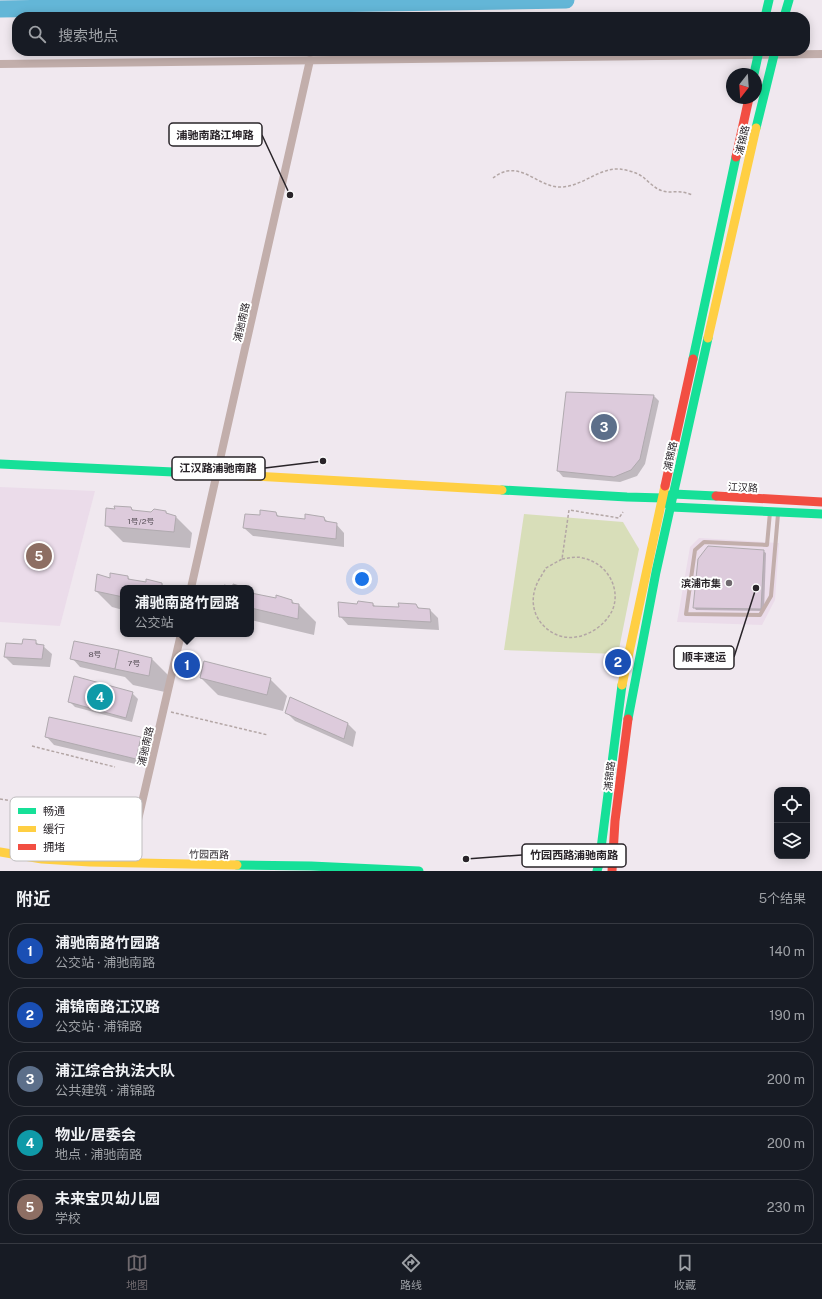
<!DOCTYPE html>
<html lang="zh">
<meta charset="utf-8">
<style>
body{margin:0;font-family:"Public Sans","Noto Sans SC",sans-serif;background:#20242c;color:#f1f3f6}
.controls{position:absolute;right:12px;bottom:12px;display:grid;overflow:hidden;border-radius:8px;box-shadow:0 2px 10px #0003}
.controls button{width:36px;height:36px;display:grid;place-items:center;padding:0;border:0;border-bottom:1px solid #363941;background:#171b24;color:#f1f3f6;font:20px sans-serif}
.compass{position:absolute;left:726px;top:68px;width:36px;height:36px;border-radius:50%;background:#171b24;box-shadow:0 2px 10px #0003;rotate:197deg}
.you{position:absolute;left:362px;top:579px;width:14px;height:14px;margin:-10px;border:3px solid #fff;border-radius:50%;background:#1a73e8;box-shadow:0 0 0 6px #1a73e833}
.badge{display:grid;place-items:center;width:26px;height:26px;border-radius:50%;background:#6f696e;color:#fff;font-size:13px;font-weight:700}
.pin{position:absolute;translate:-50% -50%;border:2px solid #fff;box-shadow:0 1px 4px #0006}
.popup{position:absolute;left:120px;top:585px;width:134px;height:52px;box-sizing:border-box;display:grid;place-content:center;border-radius:8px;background:#171b24;filter:drop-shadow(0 1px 3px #0005);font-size:13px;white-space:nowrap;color:#9ea1a6}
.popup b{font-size:15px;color:#f1f3f6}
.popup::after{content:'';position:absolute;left:50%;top:100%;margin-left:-8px;border:8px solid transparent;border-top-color:#171b24}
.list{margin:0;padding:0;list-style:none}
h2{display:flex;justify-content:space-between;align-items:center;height:52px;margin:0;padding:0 16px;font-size:17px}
h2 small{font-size:13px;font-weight:400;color:#9ea1a6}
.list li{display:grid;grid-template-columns:26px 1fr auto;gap:12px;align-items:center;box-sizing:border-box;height:56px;margin:0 8px 8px;padding:0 8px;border:1px solid #363941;border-radius:16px}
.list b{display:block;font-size:15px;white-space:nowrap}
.list p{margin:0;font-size:13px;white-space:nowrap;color:#9ea1a6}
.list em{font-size:13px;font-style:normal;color:#9ea1a6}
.icon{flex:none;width:22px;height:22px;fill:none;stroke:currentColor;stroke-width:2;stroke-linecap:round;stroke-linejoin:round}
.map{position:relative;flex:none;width:822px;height:871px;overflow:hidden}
.search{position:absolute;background:#171b24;box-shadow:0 2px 10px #0003;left:12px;right:12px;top:12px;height:44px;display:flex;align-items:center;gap:10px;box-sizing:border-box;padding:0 14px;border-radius:16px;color:#9ea1a6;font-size:15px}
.sheet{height:372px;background:#171b24}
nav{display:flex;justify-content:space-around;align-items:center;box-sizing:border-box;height:56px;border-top:1px solid #363941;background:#171b24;font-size:11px;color:#9ea1a6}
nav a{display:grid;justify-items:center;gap:2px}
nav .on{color:#6f696e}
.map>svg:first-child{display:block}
.built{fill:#ebdcea}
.green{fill:#d8deb9}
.shadow{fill:#0003}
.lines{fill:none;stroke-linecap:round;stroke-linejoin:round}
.river{stroke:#63b6d7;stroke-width:17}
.building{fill:#ddcbdc;stroke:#b0aaaf}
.path{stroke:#b3a6a5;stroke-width:1.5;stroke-dasharray:3 2;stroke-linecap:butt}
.lane{stroke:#c2aeab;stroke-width:4}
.street{stroke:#c2aeab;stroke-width:8}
.fast{stroke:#16e098;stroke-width:9}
.slow{stroke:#ffcf43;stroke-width:9}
.jam{stroke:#f24e42;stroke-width:9}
.poi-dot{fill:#6f696e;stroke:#fff;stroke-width:1.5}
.labels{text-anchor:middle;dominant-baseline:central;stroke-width:4;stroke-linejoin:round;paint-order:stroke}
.number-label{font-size:8px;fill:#564e56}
.street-label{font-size:10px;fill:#292429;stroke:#fff}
.poi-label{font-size:10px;font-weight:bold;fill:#292429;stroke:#fff;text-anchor:end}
.key{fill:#fff;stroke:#bfbdbf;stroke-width:1}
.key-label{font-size:11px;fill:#292429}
.leader{fill:none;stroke:#292429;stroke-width:1.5}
.callout-dot{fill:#292429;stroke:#fff;stroke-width:1.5}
.callout{fill:#fff;stroke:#292429;stroke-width:1.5}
.callout-label{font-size:11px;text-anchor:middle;font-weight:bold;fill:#292429}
</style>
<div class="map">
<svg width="822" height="871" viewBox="0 0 822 871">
<rect width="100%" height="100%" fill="#f0e8ef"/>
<g class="built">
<polygon points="0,487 95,491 60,626 0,622"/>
<polygon points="699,538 779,543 775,600 762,625 677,622 690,547"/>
</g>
<polygon class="green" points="524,514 623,522 639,549 618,654 504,650"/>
<g class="shadow">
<polygon points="654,396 659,401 645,464 637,476 620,482 563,477 558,471"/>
<polygon points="131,508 134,511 152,513 166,512 169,515 176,517 192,533 190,548 123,542 106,525 116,510"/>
<polygon points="275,513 280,517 306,520 324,518 329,523 336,524 344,533 344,547 253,536 244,528 261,516"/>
<polygon points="763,551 766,553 764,611 696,610 694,607"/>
<polygon points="128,577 131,581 162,584 166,588 123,588 123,610 112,607 96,591 111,579"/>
<polygon points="251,592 253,594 292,601 295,604 299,605 316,622 314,635 251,620"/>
<polygon points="373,604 376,607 400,608 416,605 420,609 430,610 438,618 439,630 348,625 340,616 357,605"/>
<polygon points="35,641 39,645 43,646 52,654 50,667 13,665 5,657"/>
<polygon points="72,658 152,659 168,675 165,692 133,685 125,677 80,667"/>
<polygon points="201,678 270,679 287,696 283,711 218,695"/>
<polygon points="132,693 138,699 132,722 75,707 69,701"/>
<polygon points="291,698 348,724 356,732 353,747 295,721 287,713"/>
<polygon points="46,736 141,738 149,746 144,766 54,745"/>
</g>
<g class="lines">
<polyline class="river" points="0,9 566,0"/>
</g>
<g class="building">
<polygon points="566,392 654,395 640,459 631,470 614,477 557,471"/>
<polygon points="114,506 131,507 132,510 151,512 154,509 166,511 166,513 176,516 174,532 105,526 106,508 115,509"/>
<polygon points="260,510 276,512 277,516 305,519 305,514 324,517 325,521 337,523 336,539 243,528 245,514 260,515"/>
<polygon points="708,546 764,550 761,609 693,608 698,559"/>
<polygon points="110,573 128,576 128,579 146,582 146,579 162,583 162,586 167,588 123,588 123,597 95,591 97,574 110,578"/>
<polygon points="233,584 246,588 223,588 224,585 233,587"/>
<polygon points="251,593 276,598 276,595 292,600 292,603 299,604 298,619 251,608"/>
<polygon points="358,601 373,603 373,606 399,607 398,603 416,604 418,608 430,609 431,622 339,617 338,602 357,604"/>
<polygon points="23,639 36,640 36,644 44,645 42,659 4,657 6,643 22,644"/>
<polygon points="74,641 119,650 115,669 70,659"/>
<polygon points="119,650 152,658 149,676 115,669"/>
<polygon points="204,661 271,678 267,695 200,678"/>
<polygon points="74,676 133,692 126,718 68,702"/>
<polygon points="290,697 348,723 344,739 285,713"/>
<polygon points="49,717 141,737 136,759 45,737"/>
</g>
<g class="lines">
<g class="path">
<path d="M 493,178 C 497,175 502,172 507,171 C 528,168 541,188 562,187 C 583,186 598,168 620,169 C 627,170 636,172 643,177 C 649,182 655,189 663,191 C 669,193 675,191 681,192 C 685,192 689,194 693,195"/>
<path d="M 562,559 C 569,558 576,556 583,558 C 607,563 622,589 612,611 C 602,631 575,644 555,634 C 533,623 527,599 540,578 C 542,575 544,571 546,568 C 551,565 557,562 562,559 L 569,510 L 619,518 L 623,512"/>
<polyline points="171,712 268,735"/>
<polyline points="32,746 115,767"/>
<polyline points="0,799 100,816"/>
</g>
<polyline class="lane" points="770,512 767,545 704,542 695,550 686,614 760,615 771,596 778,514"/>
<g class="street">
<polyline points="0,64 822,54"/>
<polyline points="191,588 310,60"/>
<polyline points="128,863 181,634"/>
</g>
<g class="fast">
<polyline points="765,17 769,0"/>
<polyline points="784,17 789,0"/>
<polyline points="754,74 759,51"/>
<polyline points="756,128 775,51"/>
<polyline points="693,359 736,157"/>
<polyline points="0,464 217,474"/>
<polyline points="502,490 627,497 663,498 673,494 716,496"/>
<polyline points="665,501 671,507 822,514"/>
<polyline points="628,719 656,572 708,338"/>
<polyline points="237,865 311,866 419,871"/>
<polyline points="597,871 599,864 622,685"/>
</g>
<g class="slow">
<polyline points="708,338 756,128"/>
<polyline points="217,474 502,490"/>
<polyline points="622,685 665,486"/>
<polyline points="0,852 42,859 90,862 237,865"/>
</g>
<g class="jam">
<polyline points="736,157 749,98"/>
<polyline points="665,486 693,359"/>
<polyline points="716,496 822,502"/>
<polyline points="612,871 615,821 628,719"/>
</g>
</g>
<circle class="poi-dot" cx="729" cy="583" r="4"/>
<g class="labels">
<g class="number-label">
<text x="141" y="521">1号/2号</text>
<text x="95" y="654">8号</text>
<text x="134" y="663">7号</text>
</g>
<g class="street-label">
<text transform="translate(742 140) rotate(-76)">浦锦路</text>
<text transform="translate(241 322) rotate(-77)">浦驰南路</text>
<text transform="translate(670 456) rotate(-78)">浦锦路</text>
<text transform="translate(743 487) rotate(3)">江汉路</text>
<text transform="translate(145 746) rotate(-77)">浦驰南路</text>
<text transform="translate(609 776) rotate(-83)">浦锦路</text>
<text transform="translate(209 854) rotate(1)">竹园西路</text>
</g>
<g class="poi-label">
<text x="721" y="583">滨浦市集</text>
</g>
</g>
<rect x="10" y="797" width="132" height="64" rx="6" class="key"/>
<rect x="18" y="808" width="18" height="6" fill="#16e098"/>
<rect x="18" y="826" width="18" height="6" fill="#ffcf43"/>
<rect x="18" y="844" width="18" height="6" fill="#f24e42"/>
<g class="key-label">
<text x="43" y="815">畅通</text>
<text x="43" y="833">缓行</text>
<text x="43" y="851">拥堵</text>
</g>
<path class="leader" d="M290 195L262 135M323 461L265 468M756 588L734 657M466 859L522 855"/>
<g class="callout-dot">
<circle cx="290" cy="195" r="4"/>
<circle cx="323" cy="461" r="4"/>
<circle cx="756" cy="588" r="4"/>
<circle cx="466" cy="859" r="4"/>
</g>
<g class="callout">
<rect x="169" y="123" width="93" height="23" rx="4"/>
<rect x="172" y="457" width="93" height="23" rx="4"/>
<rect x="674" y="646" width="60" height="23" rx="4"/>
<rect x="522" y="844" width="104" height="23" rx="4"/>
</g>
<g class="callout-label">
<text x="215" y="139">浦驰南路江坤路</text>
<text x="218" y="472">江汉路浦驰南路</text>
<text x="704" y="661">顺丰速运</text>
<text x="574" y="859">竹园西路浦驰南路</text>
</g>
</svg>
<div class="controls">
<button><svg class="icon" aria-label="locate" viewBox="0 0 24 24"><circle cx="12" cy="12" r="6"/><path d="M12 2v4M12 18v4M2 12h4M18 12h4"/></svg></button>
<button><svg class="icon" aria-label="layers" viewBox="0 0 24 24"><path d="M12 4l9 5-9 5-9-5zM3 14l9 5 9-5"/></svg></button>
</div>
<svg class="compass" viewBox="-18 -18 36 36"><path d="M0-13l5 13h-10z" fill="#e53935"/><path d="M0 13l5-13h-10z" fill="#9ea1a6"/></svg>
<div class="you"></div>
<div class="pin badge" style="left:187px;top:665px;background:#1a4fb4">1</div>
<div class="popup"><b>浦驰南路竹园路</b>公交站</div>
<div class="pin badge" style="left:618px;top:662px;background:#1a4fb4">2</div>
<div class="pin badge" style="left:604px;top:427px;background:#5c6f8a">3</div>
<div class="pin badge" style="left:100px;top:697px;background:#0f9aa8">4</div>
<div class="pin badge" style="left:39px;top:556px;background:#8d6e63">5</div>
<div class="search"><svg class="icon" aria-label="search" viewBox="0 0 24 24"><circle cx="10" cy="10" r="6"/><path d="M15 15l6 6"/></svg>搜索地点</div>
</div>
<section class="sheet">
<h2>附近<small>5个结果</small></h2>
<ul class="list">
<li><span class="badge" style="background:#1a4fb4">1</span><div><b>浦驰南路竹园路</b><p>公交站 · 浦驰南路</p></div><em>140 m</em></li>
<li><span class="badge" style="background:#1a4fb4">2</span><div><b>浦锦南路江汉路</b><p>公交站 · 浦锦路</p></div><em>190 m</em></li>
<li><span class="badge" style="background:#5c6f8a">3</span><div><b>浦江综合执法大队</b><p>公共建筑 · 浦锦路</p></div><em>200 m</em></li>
<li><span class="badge" style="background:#0f9aa8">4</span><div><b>物业/居委会</b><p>地点 · 浦驰南路</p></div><em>200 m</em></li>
<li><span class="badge" style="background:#8d6e63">5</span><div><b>未来宝贝幼儿园</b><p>学校</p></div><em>230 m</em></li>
</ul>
</section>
<nav>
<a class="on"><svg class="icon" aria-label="map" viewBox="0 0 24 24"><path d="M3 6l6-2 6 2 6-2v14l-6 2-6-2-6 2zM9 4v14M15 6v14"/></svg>地图</a>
<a><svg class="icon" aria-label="directions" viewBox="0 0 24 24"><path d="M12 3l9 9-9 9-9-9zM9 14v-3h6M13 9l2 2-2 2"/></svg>路线</a>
<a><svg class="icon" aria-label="saved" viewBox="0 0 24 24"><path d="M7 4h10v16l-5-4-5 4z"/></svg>收藏</a>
</nav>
